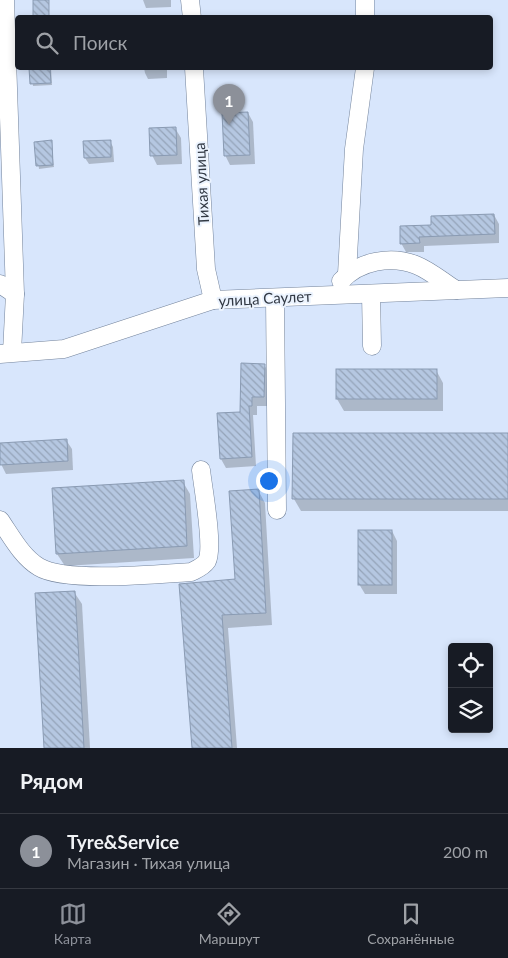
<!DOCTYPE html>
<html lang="ru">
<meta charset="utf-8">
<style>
body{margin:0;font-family:Lato,sans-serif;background:#242831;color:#f1f3f6}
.controls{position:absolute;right:15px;bottom:15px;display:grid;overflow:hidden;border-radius:5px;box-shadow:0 2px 8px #0003}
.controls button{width:45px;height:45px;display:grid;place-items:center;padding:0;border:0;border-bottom:1px solid #363941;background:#171b24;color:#f1f3f6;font:25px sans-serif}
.you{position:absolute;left:268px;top:480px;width:18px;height:18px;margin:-12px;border:4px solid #fff;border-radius:50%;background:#1a73e8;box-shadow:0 0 0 8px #1a73e833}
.badge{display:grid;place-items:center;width:32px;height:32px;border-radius:50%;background:#8c9099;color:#fff;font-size:16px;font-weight:700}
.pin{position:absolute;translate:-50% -41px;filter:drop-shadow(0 1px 2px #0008)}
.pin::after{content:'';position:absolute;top:26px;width:18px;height:15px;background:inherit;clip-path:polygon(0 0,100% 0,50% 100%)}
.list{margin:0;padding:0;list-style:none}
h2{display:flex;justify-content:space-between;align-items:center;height:65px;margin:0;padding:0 20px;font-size:21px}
h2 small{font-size:16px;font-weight:400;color:#9ea1a6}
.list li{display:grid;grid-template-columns:32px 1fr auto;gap:15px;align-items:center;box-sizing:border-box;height:75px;padding:0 20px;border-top:1px solid #363941}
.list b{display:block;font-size:19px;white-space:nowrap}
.list p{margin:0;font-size:16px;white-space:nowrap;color:#9ea1a6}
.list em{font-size:16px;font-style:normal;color:#9ea1a6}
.icon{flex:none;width:28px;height:28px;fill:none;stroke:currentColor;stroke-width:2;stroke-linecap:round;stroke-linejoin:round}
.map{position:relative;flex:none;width:508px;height:748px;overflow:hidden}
.search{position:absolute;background:#171b24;box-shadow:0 2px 8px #0003;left:15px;right:15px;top:15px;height:55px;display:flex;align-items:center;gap:12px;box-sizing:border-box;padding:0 18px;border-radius:5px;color:#9ea1a6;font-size:19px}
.sheet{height:140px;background:#171b24}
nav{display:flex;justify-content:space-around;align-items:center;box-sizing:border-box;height:70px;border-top:1px solid #363941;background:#171b24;font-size:14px;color:#9ea1a6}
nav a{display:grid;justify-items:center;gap:2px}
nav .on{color:#8c9099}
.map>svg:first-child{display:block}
.shadow{fill:#0003}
.building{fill:url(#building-back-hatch);stroke:#8a9bb3}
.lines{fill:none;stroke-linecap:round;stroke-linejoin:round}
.minor-casing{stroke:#73839b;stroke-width:19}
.minor{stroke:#fff;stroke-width:18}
.labels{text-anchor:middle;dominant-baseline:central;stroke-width:4;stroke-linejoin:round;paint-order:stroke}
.street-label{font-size:15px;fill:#323944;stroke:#ebf3fe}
</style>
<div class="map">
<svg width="508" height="748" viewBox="0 0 508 748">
<defs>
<pattern id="building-back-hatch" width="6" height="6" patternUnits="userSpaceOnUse" patternTransform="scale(1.25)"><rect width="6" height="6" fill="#b5c7e1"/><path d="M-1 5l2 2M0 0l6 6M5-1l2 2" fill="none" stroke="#94a3b8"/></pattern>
</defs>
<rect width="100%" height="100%" fill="#d8e6fc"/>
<g class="shadow">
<polygon points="143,0 171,0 171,7 146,8"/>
<polygon points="31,68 51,68 52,85 33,86"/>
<polygon points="144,68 167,68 167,78 148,79 145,73"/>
<polygon points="248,113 253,122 255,164 230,165 225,155"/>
<polygon points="175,128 181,138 182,164 157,165 152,155"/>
<polygon points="110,141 113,147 114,162 89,164 85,158"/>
<polygon points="51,142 54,167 39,169 36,143"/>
<polygon points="494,215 499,224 499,243 424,246 424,252 406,252 401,243 433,227"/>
<polygon points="264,365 270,374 269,406 257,406 257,415 253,415 256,466 226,468 221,459"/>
<polygon points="436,370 443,383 443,411 344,411 337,399"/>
<polygon points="508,434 508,511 301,511 294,499"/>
<polygon points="66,440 72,449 73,470 6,474 1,464 0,444"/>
<polygon points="183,482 190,494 194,558 65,566 57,554"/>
<polygon points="258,490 265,503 272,625 228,628 237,748 193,748 181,585 236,581"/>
<polygon points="392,531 397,541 397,594 365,594 359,584"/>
<polygon points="74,592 82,604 90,748 45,748"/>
</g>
<g class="building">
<rect x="33" y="0" width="16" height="18"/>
<polygon points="29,68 50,68 51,83 30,84"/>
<polygon points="248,112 250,155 224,156 222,113"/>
<polygon points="176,127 177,155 150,156 149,128"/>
<polygon points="52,140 53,165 36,166 34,142"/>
<polygon points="111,140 111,157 84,158 83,141"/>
<polygon points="494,214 495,234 419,237 420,243 400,244 400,226 431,225 431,216"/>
<polygon points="241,363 265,364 264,397 252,397 252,406 249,406 252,457 220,459 217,413 240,412"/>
<rect x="336" y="369" width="101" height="30"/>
<polygon points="293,433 508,433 508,499 292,499"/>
<polygon points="67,439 68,461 0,465 0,443"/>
<polygon points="184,480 187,546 56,554 52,488"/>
<polygon points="259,489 266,613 222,615 232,748 192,748 179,584 235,579 229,491"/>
<rect x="358" y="530" width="34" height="55"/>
<polygon points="75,591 84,748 44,748 35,593"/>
</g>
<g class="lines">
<g class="minor-casing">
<g id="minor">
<polyline points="5,0 15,294 12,352"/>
<polyline points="190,0 192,18"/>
<polyline points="365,0 365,18"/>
<polyline points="194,68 206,269 213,300"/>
<polyline points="347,274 354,149 365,68"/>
<path d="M 341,281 C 359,261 391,255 416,265 C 431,271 443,282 456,290"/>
<polyline points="0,284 15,294"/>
<polyline points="371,294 372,346"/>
<polyline points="275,298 277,510"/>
<polyline points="0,354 64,349 213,300 508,288"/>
<path d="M 0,520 C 11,536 22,557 39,567 C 65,583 158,574 191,572 C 197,569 203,567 207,561 C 214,547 203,488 201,470"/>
</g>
</g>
<use href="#minor" class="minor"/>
</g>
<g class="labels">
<g class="street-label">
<text transform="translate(201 184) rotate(-93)">Тихая улица</text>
<text transform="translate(265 298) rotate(-3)">улица Саулет</text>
</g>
</g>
</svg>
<div class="controls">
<button><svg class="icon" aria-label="locate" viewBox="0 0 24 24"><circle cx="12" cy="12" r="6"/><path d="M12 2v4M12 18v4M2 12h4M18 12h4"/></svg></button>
<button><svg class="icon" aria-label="layers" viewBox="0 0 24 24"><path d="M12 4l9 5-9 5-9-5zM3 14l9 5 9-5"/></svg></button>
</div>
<div class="you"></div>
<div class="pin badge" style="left:229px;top:125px">1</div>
<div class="search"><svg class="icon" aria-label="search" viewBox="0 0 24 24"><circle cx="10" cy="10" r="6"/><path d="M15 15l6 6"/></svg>Поиск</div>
</div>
<section class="sheet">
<h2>Рядом<small></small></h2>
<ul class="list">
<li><span class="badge">1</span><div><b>Tyre&amp;Service</b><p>Магазин · Тихая улица</p></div><em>200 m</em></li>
</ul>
</section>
<nav>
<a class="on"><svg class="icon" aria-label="map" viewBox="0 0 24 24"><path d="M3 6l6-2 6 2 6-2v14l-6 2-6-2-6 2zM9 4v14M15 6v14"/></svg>Карта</a>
<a><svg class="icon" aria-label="directions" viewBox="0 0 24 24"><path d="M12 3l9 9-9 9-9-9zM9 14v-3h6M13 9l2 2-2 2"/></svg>Маршрут</a>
<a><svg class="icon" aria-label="saved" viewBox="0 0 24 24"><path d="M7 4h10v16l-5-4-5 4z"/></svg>Сохранённые</a>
</nav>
